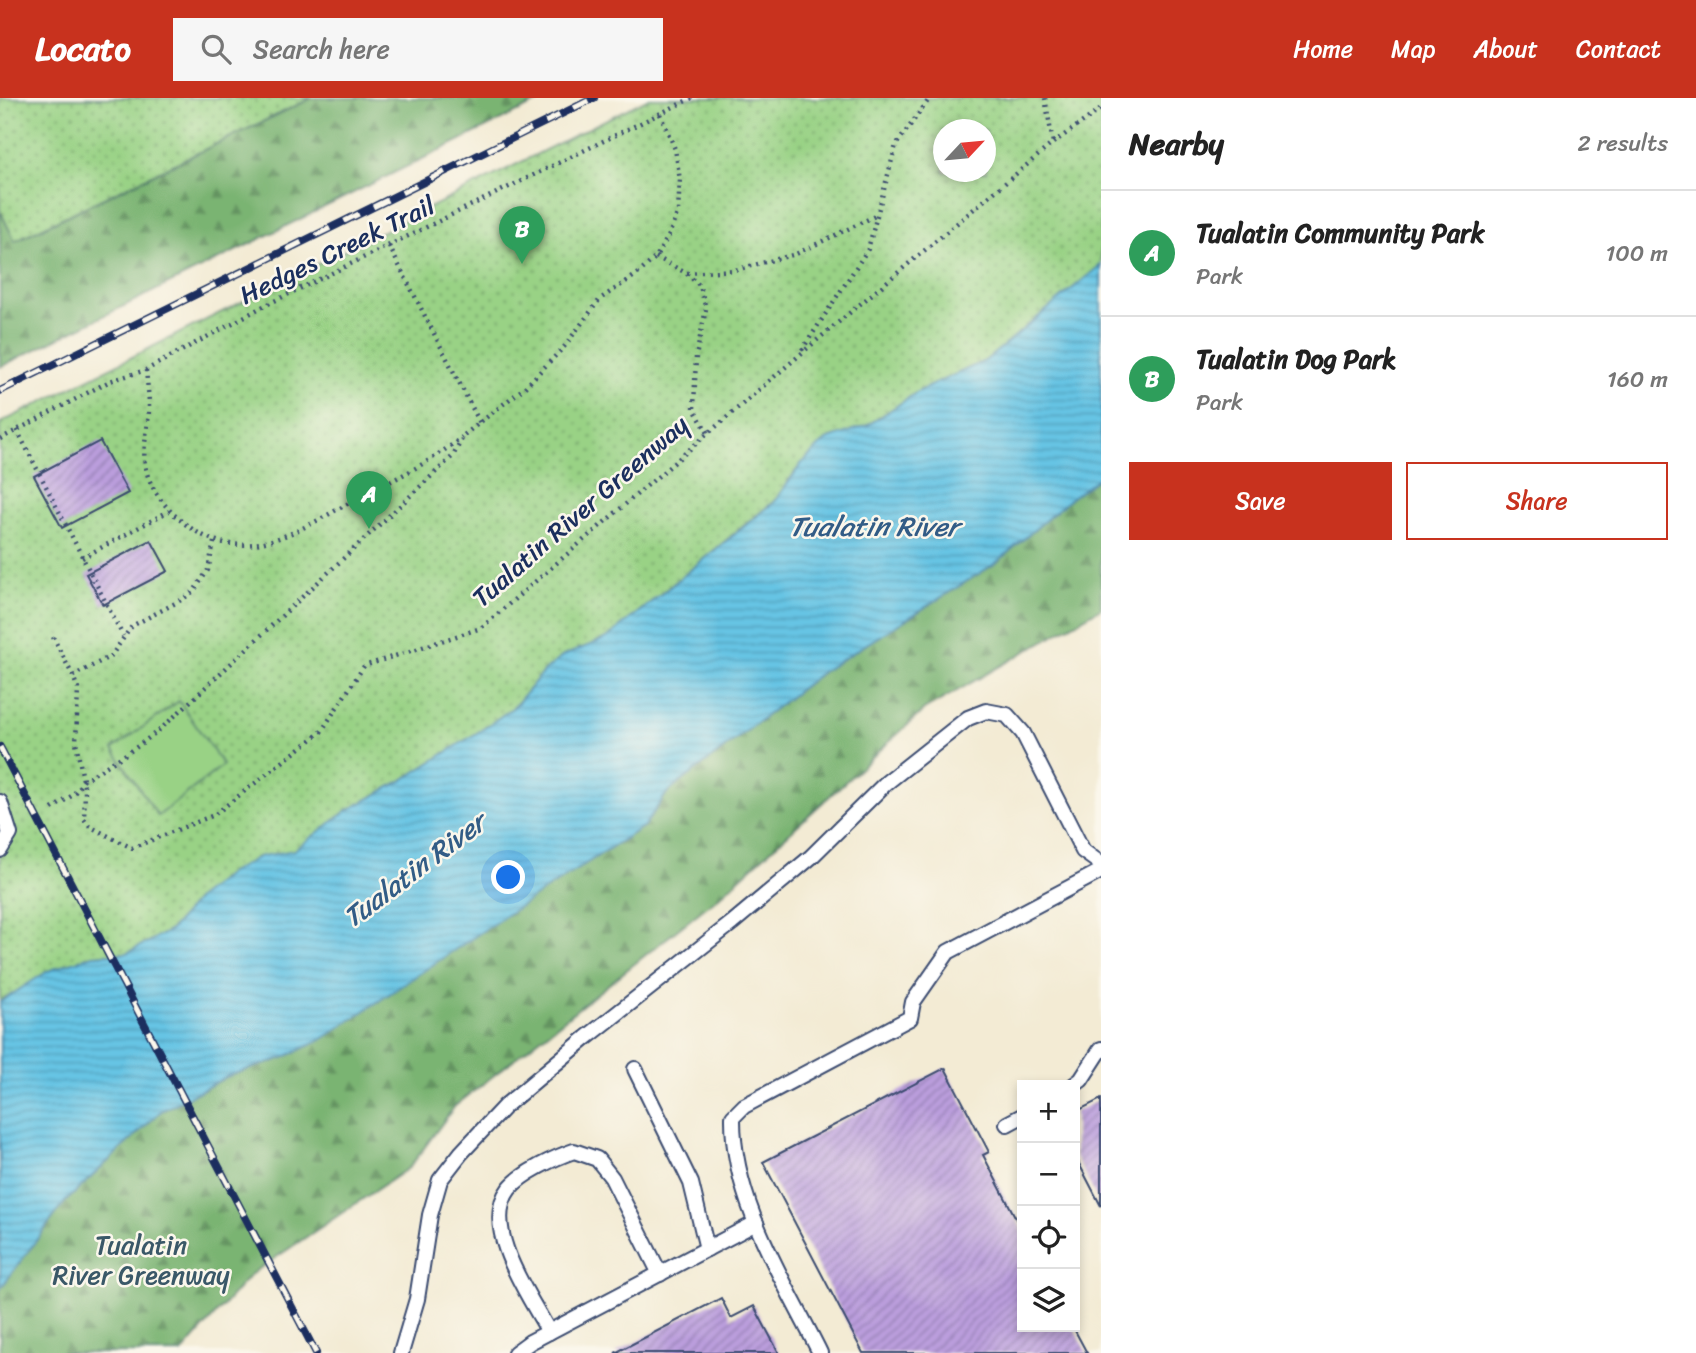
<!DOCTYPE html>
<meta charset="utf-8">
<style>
body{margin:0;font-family:Sriracha,sans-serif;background:#f6f6f6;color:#222}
.controls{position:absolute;right:21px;bottom:21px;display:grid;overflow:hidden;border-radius:0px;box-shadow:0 4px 10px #0003}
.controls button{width:63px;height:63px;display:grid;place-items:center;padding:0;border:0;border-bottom:2px solid #e0e0e0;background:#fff;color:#222;font:35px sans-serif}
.compass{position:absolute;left:933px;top:21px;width:63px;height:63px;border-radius:50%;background:#fff;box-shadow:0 4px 10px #0003;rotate:64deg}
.you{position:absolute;left:509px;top:780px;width:24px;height:24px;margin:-18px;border:5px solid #fff;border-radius:50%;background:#1a73e8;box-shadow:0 0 0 10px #1a73e833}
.badge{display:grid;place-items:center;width:46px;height:46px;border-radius:50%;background:#c8321e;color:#fff;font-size:23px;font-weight:700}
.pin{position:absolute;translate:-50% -58px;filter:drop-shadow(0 2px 4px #0008)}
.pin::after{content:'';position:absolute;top:37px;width:24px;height:21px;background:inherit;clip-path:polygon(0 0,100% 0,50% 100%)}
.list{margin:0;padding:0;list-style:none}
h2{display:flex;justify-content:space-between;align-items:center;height:91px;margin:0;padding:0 28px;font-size:30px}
h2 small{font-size:23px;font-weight:400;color:#767676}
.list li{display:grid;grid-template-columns:46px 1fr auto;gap:21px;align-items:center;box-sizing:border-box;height:126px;padding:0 28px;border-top:2px solid #e0e0e0}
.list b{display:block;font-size:26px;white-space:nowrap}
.list p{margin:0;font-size:23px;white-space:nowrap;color:#767676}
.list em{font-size:23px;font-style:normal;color:#767676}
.actions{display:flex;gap:14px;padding:21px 28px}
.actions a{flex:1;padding:16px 0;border:2px solid #c8321e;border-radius:0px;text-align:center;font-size:24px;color:#c8321e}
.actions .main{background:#c8321e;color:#fff}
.icon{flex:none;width:38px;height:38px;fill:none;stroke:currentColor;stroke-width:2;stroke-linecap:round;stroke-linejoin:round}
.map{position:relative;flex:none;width:1101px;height:1255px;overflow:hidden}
header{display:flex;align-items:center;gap:42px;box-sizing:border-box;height:98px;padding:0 35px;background:#c8321e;color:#fff}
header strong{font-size:33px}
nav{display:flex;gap:38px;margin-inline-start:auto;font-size:24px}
.search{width:490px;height:63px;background:#f6f6f6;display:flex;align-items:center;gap:18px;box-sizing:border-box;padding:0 24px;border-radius:0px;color:#767676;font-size:26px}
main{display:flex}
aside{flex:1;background:#fff}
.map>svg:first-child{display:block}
.grass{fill:url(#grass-dots);stroke:#5a8072;stroke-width:2;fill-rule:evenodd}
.forest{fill:url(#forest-firs);stroke:#4a7268;stroke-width:2}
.pitch{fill:#99d285;stroke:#5a8072;stroke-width:2}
.water{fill:url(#water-rules);stroke:#407aa1;stroke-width:2}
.building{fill:url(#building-hatch)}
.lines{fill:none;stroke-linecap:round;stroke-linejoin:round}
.lane-casing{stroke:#3b4b70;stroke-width:18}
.path{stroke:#3b4b70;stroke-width:4.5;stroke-dasharray:2 5;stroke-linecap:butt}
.lane{stroke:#fff;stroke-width:14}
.rail-casing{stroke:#1b2f5e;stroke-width:8}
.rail{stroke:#fbf7ec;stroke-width:5;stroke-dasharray:16;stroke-linecap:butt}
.labels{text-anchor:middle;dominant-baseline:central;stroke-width:5;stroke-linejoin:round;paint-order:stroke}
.street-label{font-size:26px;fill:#1b2f5e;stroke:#fbf7ec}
.park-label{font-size:26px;fill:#3a5868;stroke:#fbf7ec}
.water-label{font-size:28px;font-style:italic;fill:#325c86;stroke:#fbf7ec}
</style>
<header>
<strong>Locato</strong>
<div class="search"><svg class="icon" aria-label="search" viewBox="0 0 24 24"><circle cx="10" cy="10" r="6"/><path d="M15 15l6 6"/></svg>Search here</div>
<nav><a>Home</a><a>Map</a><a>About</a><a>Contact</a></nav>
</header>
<main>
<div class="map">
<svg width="1101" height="1255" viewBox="0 0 1101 1255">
<defs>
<pattern id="grass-dots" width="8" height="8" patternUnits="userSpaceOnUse" patternTransform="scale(1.75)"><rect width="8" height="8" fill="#99d285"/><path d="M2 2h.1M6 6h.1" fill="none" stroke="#7cab70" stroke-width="1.8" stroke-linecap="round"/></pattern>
<pattern id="forest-firs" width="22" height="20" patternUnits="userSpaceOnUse" patternTransform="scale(1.75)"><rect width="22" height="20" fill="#7ab472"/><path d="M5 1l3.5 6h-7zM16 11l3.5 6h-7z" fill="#639361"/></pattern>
<pattern id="water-rules" width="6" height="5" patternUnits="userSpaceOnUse" patternTransform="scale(1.75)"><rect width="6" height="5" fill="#66c4e4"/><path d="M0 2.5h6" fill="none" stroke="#53a0bc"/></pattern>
<pattern id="building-hatch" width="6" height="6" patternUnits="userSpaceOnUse" patternTransform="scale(1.75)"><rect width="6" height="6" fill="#bb9edd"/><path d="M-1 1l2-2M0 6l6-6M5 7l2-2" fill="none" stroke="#9781b6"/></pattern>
</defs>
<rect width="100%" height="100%" fill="#fbf7ec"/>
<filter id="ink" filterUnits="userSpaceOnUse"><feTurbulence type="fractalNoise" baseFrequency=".0143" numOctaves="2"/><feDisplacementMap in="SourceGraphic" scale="14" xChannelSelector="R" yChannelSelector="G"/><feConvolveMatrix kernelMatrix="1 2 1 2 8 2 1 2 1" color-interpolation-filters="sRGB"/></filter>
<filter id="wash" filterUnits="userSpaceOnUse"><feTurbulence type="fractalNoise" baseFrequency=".00686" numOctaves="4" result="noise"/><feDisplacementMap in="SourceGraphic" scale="28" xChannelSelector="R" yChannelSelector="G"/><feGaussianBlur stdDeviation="1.57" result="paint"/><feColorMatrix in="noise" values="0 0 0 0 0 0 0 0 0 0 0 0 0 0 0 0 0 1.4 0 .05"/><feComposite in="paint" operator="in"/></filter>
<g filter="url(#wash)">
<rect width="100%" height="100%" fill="#f3ebd4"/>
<g class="grass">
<polygon points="0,0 312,0 14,143 0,113"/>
<path d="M 649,0 L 1101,0 L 1101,167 L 985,263 L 919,293 L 868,327 L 826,342 L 802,365 L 774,403 L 607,540 L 563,558 L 543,574 L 515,608 L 483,631 L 403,682 L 348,712 L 294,753 L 258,759 L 198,800 L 171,832 L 127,855 L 93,857 L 6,899 L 0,904 L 0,325 ZM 944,32 L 986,32 L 986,74 L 944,74 Z"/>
</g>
<g class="forest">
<polygon points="312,0 546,0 0,269 0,113 15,143"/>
<polygon points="1101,378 1101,510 924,612 720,798 455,1008 410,1069 250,1177 182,1255 0,1255 0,1191 65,1104 161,1013 228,978 283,960 644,728 667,695 822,574 996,465 1071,400"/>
</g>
<polygon class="pitch" points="179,603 223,667 158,718 113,651"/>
<polygon class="water" points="1101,167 1101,378 1071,400 996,465 822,574 667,695 644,728 505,818 321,942 283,960 228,978 161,1013 65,1104 0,1191 0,904 48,873 93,857 127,855 171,832 198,800 230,775 258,759 294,752 348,712 403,682 483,631 515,608 543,574 563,558 607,540 774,404 802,365 826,342 868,327 919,293 985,263"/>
<g id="blocks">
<g class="building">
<polygon points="100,343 128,395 62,430 34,378"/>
<polygon points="151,442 168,473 103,507 86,476"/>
<polygon points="945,970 989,1054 983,1057 1022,1132 1022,1229 1073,1229 1087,1255 863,1255 763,1064"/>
<polygon points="1101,1001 1101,1108 1075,1058 1075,1014"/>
<polygon points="721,1200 731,1220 754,1208 779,1255 615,1255"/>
</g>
</g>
</g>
<g filter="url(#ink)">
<use href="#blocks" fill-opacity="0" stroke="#3b4b70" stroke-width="2"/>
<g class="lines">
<g class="lane-casing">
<g id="lane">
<polyline points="0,704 10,736 0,752"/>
<polyline points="635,971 691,1085 707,1151"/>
<polyline points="1074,987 1081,982 1101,951"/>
<polyline points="1007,1026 1022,1018"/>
<path d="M 549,1234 C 530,1199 480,1129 509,1091 C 521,1075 556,1059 574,1053 L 597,1061 L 612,1080 L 660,1176"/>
<polyline points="401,1255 417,1201 430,1117 440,1082 461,1055 505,1008 586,940 732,825 811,759 886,685 968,620 986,613 1007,617 1023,635 1083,753 1101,766"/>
<polyline points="515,1255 530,1244 756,1125"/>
<path d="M 820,1255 C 784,1182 732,1103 733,1019 L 744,1008 L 910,920 L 913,904 L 948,854 L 1101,773"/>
</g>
</g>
<g class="path">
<polyline points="1045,0 1053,45"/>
<polyline points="389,148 480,325"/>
<polyline points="656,159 686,175 700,188 706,211 696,258 694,311 708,335"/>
<polyline points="687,175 735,172 796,156 877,117"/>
<polyline points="802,252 868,151 896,47 930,0"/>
<path d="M 146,272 C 147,284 149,297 149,309 C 149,330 141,350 146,372 C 151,391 164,408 178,420 C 242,477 301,430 362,398 C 397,380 431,364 462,339"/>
<polyline points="17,332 123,538"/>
<polyline points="0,341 110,283 146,272 262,209 692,0"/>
<polyline points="214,444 208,472 194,493 183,501 132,528 111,558 73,578 78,591 76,644 85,693 84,721 89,728 132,750 214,717 321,634 364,568 481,530 816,243 1053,45 1101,11"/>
<polyline points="82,460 169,413"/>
<polyline points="53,539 73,578"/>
<polyline points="52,711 73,697 84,682 134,651 163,629 453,358 464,337 524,290 564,249 600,201 639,175 656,159 669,137 678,113 680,82 675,51 660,16"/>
</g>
<use href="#lane" class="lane"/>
<g class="rail-casing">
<g id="rail">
<polyline points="0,293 594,0"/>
<polyline points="0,649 316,1255"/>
</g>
</g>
<use href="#rail" class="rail"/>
</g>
</g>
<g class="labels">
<g class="street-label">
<text transform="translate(337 152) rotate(-26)">Hedges Creek Trail</text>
<text transform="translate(580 413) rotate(-41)">Tualatin River Greenway</text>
</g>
<g class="park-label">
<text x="141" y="1147">Tualatin<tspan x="141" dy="30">River Greenway</tspan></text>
</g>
<g class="water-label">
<text x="874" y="428">Tualatin River</text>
<text transform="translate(414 772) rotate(-37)">Tualatin River</text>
</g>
</g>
</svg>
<div class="controls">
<button>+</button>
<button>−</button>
<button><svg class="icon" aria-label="locate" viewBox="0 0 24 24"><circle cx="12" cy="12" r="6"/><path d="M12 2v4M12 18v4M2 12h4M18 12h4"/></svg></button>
<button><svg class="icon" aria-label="layers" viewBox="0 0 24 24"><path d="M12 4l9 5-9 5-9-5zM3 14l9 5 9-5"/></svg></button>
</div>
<svg class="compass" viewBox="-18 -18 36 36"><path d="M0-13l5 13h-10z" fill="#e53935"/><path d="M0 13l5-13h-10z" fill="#767676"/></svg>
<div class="you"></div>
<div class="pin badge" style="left:369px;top:431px;background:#2e9e5b">A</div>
<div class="pin badge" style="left:522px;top:166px;background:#2e9e5b">B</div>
</div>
<aside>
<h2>Nearby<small>2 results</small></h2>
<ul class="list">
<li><span class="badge" style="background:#2e9e5b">A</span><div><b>Tualatin Community Park</b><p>Park</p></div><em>100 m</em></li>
<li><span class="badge" style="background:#2e9e5b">B</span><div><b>Tualatin Dog Park</b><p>Park</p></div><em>160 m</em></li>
</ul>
<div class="actions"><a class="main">Save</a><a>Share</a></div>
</aside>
</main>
